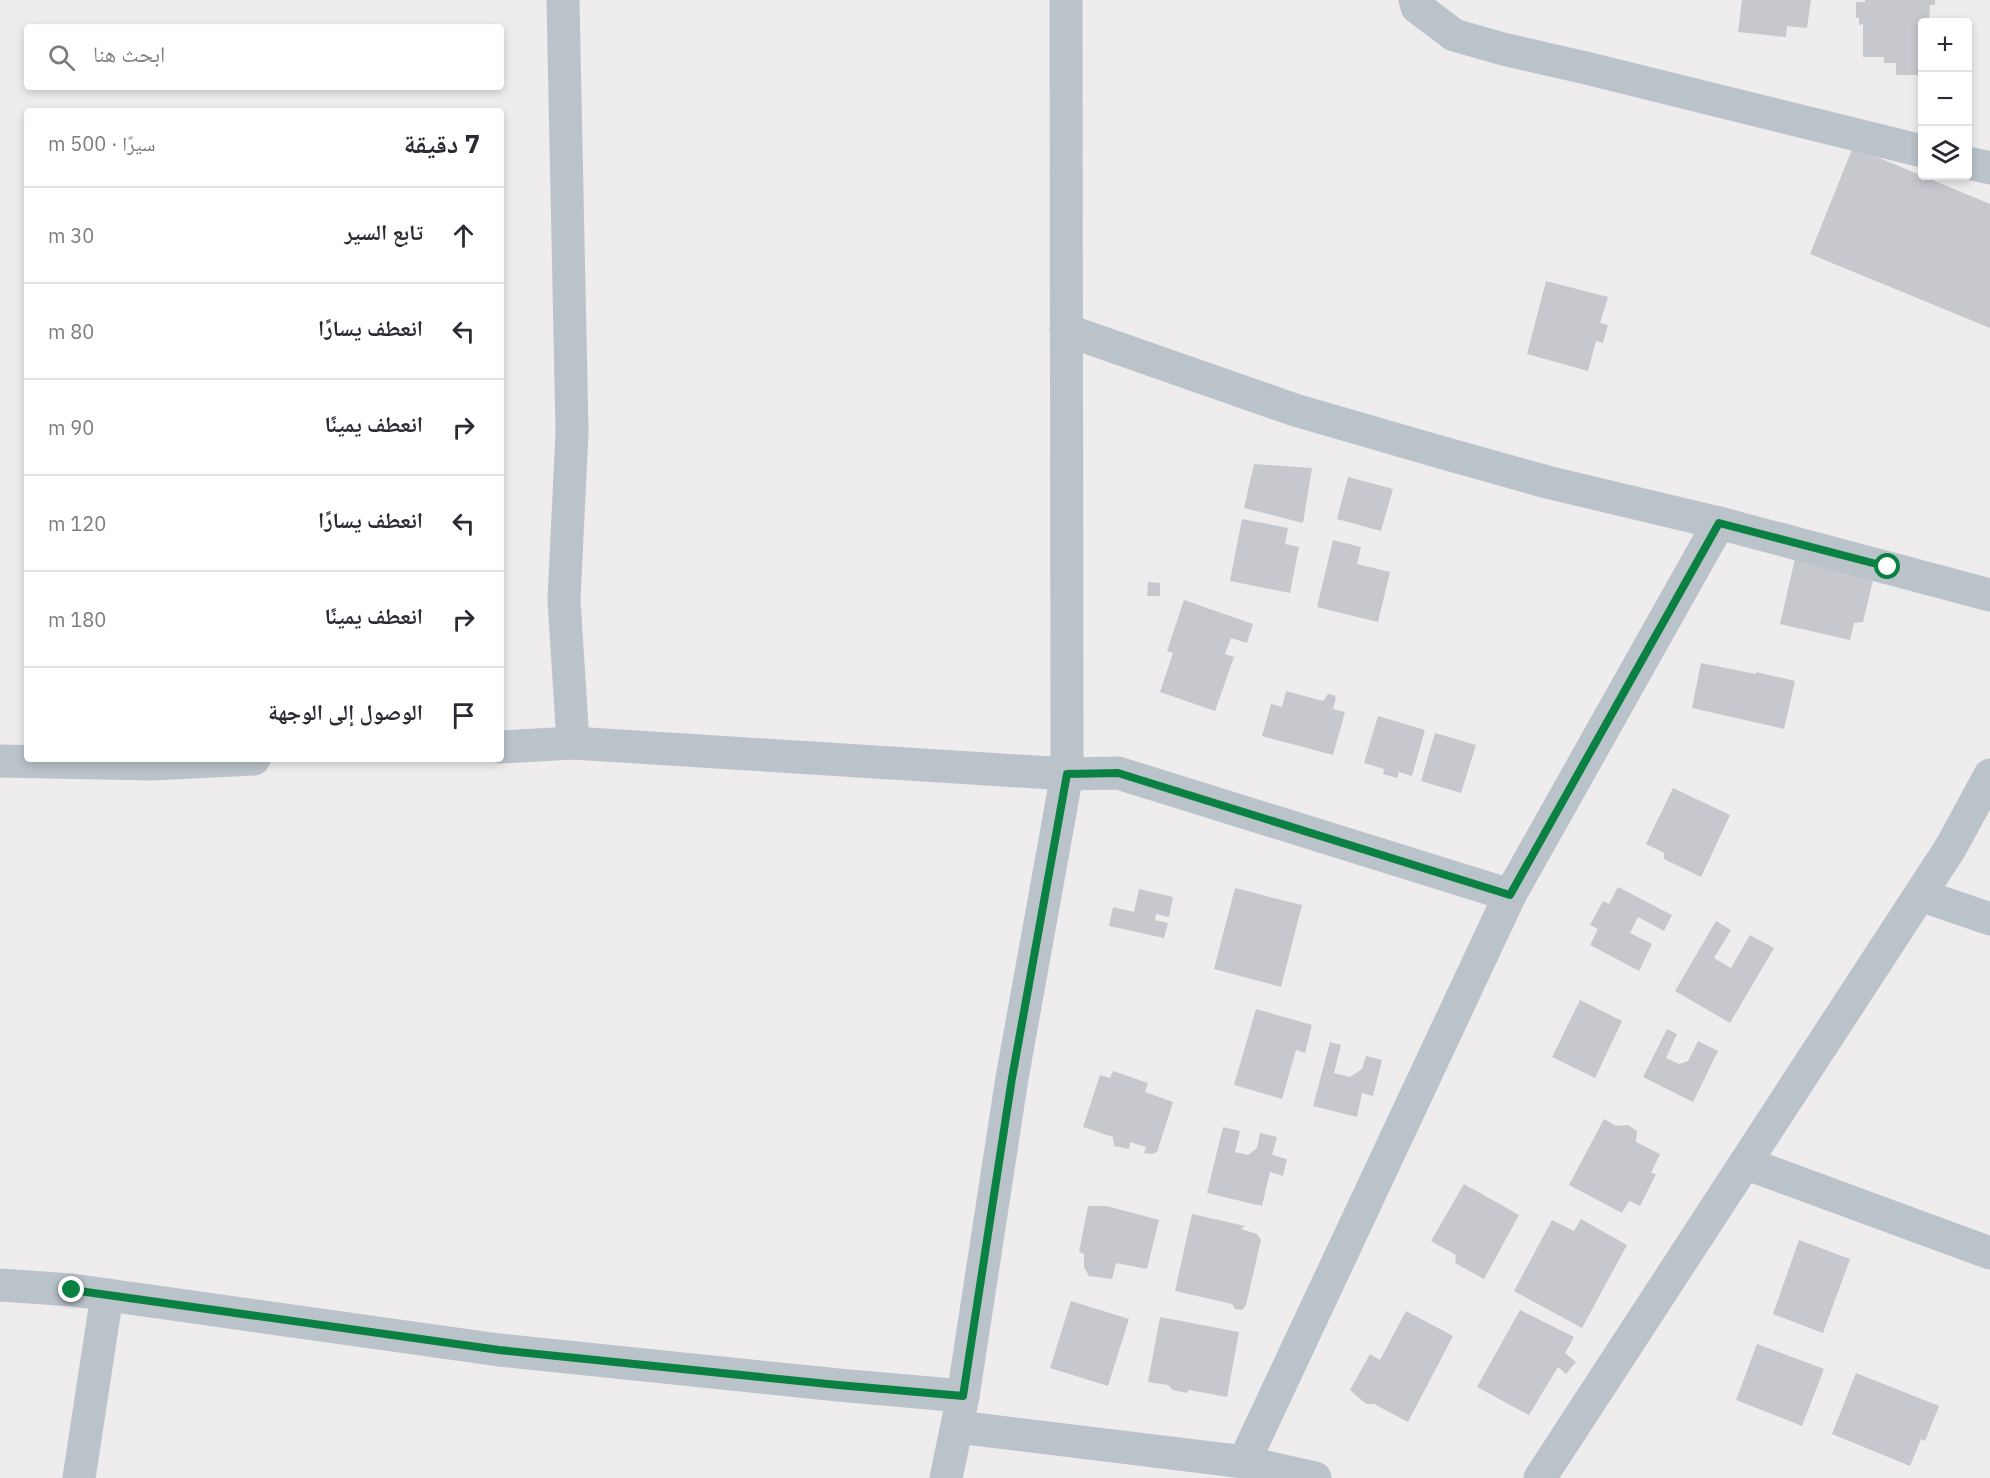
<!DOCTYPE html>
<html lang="ar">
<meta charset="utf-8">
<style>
body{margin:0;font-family:"IBM Plex Sans","Noto Naskh Arabic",sans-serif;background:#f7f7f7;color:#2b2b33;direction:rtl}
.controls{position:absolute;right:18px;top:18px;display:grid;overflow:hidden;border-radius:6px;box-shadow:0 3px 9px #0003}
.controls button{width:54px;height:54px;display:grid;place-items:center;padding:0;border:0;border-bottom:2px solid #e1e1e2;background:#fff;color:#2b2b33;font:30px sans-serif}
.stop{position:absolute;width:18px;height:18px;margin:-14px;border:4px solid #0b8043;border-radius:50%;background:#fff}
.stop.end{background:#0b8043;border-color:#fff;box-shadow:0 2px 6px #0008}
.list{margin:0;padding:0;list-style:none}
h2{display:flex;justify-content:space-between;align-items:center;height:78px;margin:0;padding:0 24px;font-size:26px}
h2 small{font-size:20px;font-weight:400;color:#7c7c81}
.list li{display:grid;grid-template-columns:39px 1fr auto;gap:18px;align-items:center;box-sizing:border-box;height:96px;padding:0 24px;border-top:2px solid #e1e1e2}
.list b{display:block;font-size:22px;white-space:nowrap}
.list em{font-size:20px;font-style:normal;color:#7c7c81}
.icon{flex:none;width:33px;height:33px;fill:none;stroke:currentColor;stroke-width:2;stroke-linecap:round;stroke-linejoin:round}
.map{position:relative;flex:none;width:1990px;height:1478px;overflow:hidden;direction:ltr}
.search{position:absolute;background:#fff;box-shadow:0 3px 9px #0003;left:24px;top:24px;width:480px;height:66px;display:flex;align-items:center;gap:15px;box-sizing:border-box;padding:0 21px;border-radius:6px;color:#7c7c81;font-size:22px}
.panel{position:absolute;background:#fff;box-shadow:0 3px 9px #0003;left:24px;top:108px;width:480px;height:654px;border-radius:6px;direction:rtl}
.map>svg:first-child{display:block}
.building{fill:#c7c8ce}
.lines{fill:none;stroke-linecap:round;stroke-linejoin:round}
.minor{stroke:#bbc3ca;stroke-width:33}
.route{stroke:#0b8043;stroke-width:8}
</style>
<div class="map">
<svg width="1990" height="1478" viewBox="0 0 1990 1478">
<rect width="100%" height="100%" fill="#eeecec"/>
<g class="building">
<polygon points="1742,0 1811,0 1807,28 1787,26 1786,37 1738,32"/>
<polygon points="1865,0 1935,0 1935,5 1930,5 1929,22 1922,22 1922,75 1896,75 1896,63 1884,63 1884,57 1863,57 1863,24 1859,25 1859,18 1856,18 1856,2 1865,2"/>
<polygon points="1853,147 1990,204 1990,328 1810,254"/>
<polygon points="1546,281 1608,297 1600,323 1608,325 1603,343 1596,341 1588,371 1527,354"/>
<polygon points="1254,464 1312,468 1303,523 1244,508"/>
<polygon points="1348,477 1393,489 1381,531 1337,519"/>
<polygon points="1242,519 1288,528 1285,544 1299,547 1290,593 1230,581"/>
<polygon points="1333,540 1361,547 1357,564 1390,572 1378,622 1317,607"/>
<polygon points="1797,550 1876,568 1863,622 1854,623 1850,640 1780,624"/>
<polygon points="1148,582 1160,583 1160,596 1147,596"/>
<polygon points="1184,600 1253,624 1247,643 1231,638 1225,654 1234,657 1215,711 1160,692 1173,653 1167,651"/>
<polygon points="1701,663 1756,674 1756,672 1795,681 1784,729 1692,708"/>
<polygon points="1286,691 1323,701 1328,694 1334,695 1336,698 1333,709 1345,712 1333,755 1262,736 1271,704 1282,707"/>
<polygon points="1378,716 1425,730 1412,776 1399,772 1397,778 1383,774 1384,769 1364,763"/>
<polygon points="1435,733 1476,745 1461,793 1421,781"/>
<polygon points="1673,788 1730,815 1701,877 1664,859 1664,853 1646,844"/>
<polygon points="1618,887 1672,915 1664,931 1638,917 1630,933 1652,944 1639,971 1590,945 1598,929 1590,925 1603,901 1609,904"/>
<polygon points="1235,888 1302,905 1281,987 1214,969"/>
<polygon points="1139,889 1173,897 1169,917 1156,914 1155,920 1168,923 1164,938 1109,926 1113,907 1134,912"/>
<polygon points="1716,921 1731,930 1714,958 1731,968 1750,935 1774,948 1730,1023 1675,991"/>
<polygon points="1580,1000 1622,1021 1595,1078 1552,1057"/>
<polygon points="1256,1009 1312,1025 1305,1053 1296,1050 1282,1099 1234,1085"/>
<polygon points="1667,1029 1677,1034 1666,1058 1679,1064 1688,1061 1698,1041 1718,1051 1693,1102 1643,1077"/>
<polygon points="1330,1042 1341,1045 1334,1073 1350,1077 1362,1069 1366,1056 1382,1060 1373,1096 1362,1093 1357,1117 1313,1106"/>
<polygon points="1113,1071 1148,1083 1145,1092 1173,1102 1157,1152 1152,1154 1144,1153 1146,1147 1130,1142 1129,1149 1114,1146 1113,1137 1083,1127 1100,1075 1110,1078"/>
<polygon points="1604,1119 1616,1126 1628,1125 1637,1131 1636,1142 1660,1154 1651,1173 1656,1174 1640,1206 1629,1201 1622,1213 1569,1185"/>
<polygon points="1223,1127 1240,1131 1235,1152 1248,1155 1257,1148 1260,1133 1277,1137 1272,1155 1287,1159 1283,1176 1270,1172 1262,1206 1207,1193"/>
<polygon points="1464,1184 1519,1215 1484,1279 1455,1263 1456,1255 1431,1241"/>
<polygon points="1088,1206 1107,1206 1159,1220 1147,1269 1116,1263 1112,1279 1089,1276 1084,1267 1084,1254 1079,1252"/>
<polygon points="1192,1214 1245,1226 1241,1229 1257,1234 1261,1240 1246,1305 1242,1310 1235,1309 1232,1304 1175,1291"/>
<polygon points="1581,1219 1627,1245 1582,1328 1514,1291 1552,1220 1574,1231"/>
<polygon points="1799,1240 1850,1259 1823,1333 1773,1314"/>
<polygon points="1071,1301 1129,1319 1108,1386 1050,1368"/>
<polygon points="1520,1310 1574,1337 1565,1353 1576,1362 1566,1374 1558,1367 1529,1415 1477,1387"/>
<polygon points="1406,1311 1453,1336 1408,1422 1374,1404 1366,1404 1350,1390 1370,1354 1380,1360"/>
<polygon points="1160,1317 1239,1332 1227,1397 1189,1390 1186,1393 1173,1390 1168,1385 1148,1382"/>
<polygon points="1757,1344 1824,1369 1802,1426 1736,1400"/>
<polygon points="1856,1373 1939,1406 1925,1441 1921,1439 1910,1466 1832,1434"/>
</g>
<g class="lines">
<g class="minor">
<polyline points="563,0 572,432 564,600 573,743"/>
<polyline points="1415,0 1417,7 1454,35 1503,49 1586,68 1922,151"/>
<polyline points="1968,163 1990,168"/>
<polyline points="1066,330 1295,410 1440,452 1547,482 1719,523 1990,595"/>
<polyline points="501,747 573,743 1067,774 1066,0"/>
<polyline points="0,761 151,764 254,759"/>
<polyline points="1920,895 1990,919"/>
<polyline points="1745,1163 1990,1253"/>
<polyline points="0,1285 72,1290 499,1350 838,1385 963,1396"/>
<polyline points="958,1427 1244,1462 1315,1478"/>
<polyline points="1244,1462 1510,895 1719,523"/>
<polyline points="79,1478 107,1295"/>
<polyline points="946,1478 963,1396 1012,1078 1067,774 1118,773 1510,895"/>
<polyline points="1540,1478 1951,847 1990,775"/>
</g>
</g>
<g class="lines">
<polyline class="route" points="72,1290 499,1350 838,1385 963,1396 1012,1078 1067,774 1118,773 1510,895 1719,523 1888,567"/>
</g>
</svg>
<div class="controls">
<button>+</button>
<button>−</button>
<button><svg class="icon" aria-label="layers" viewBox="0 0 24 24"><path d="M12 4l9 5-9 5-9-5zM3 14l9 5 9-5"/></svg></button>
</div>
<div class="stop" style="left:1888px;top:567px"></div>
<div class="stop end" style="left:72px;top:1290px"></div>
<div class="search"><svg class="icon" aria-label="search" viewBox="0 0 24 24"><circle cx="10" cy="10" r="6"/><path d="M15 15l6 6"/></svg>ابحث هنا</div>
<section class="panel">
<h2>7 دقيقة<small>سيرًا · 500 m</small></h2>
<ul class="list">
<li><svg class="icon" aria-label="ahead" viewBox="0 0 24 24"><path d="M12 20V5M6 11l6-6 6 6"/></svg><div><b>تابع السير</b></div><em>30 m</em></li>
<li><svg class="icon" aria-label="left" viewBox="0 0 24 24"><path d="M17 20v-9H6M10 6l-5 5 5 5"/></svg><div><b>انعطف يسارًا</b></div><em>80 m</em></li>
<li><svg class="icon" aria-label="right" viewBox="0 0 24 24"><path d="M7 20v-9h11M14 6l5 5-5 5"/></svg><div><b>انعطف يمينًا</b></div><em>90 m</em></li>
<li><svg class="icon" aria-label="left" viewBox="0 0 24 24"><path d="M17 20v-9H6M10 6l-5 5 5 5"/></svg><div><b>انعطف يسارًا</b></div><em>120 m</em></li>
<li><svg class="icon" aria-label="right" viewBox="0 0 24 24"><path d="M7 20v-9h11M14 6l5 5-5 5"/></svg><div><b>انعطف يمينًا</b></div><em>180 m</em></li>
<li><svg class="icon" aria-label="arrive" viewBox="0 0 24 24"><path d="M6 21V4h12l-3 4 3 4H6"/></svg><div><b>الوصول إلى الوجهة</b></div></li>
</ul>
</section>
</div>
